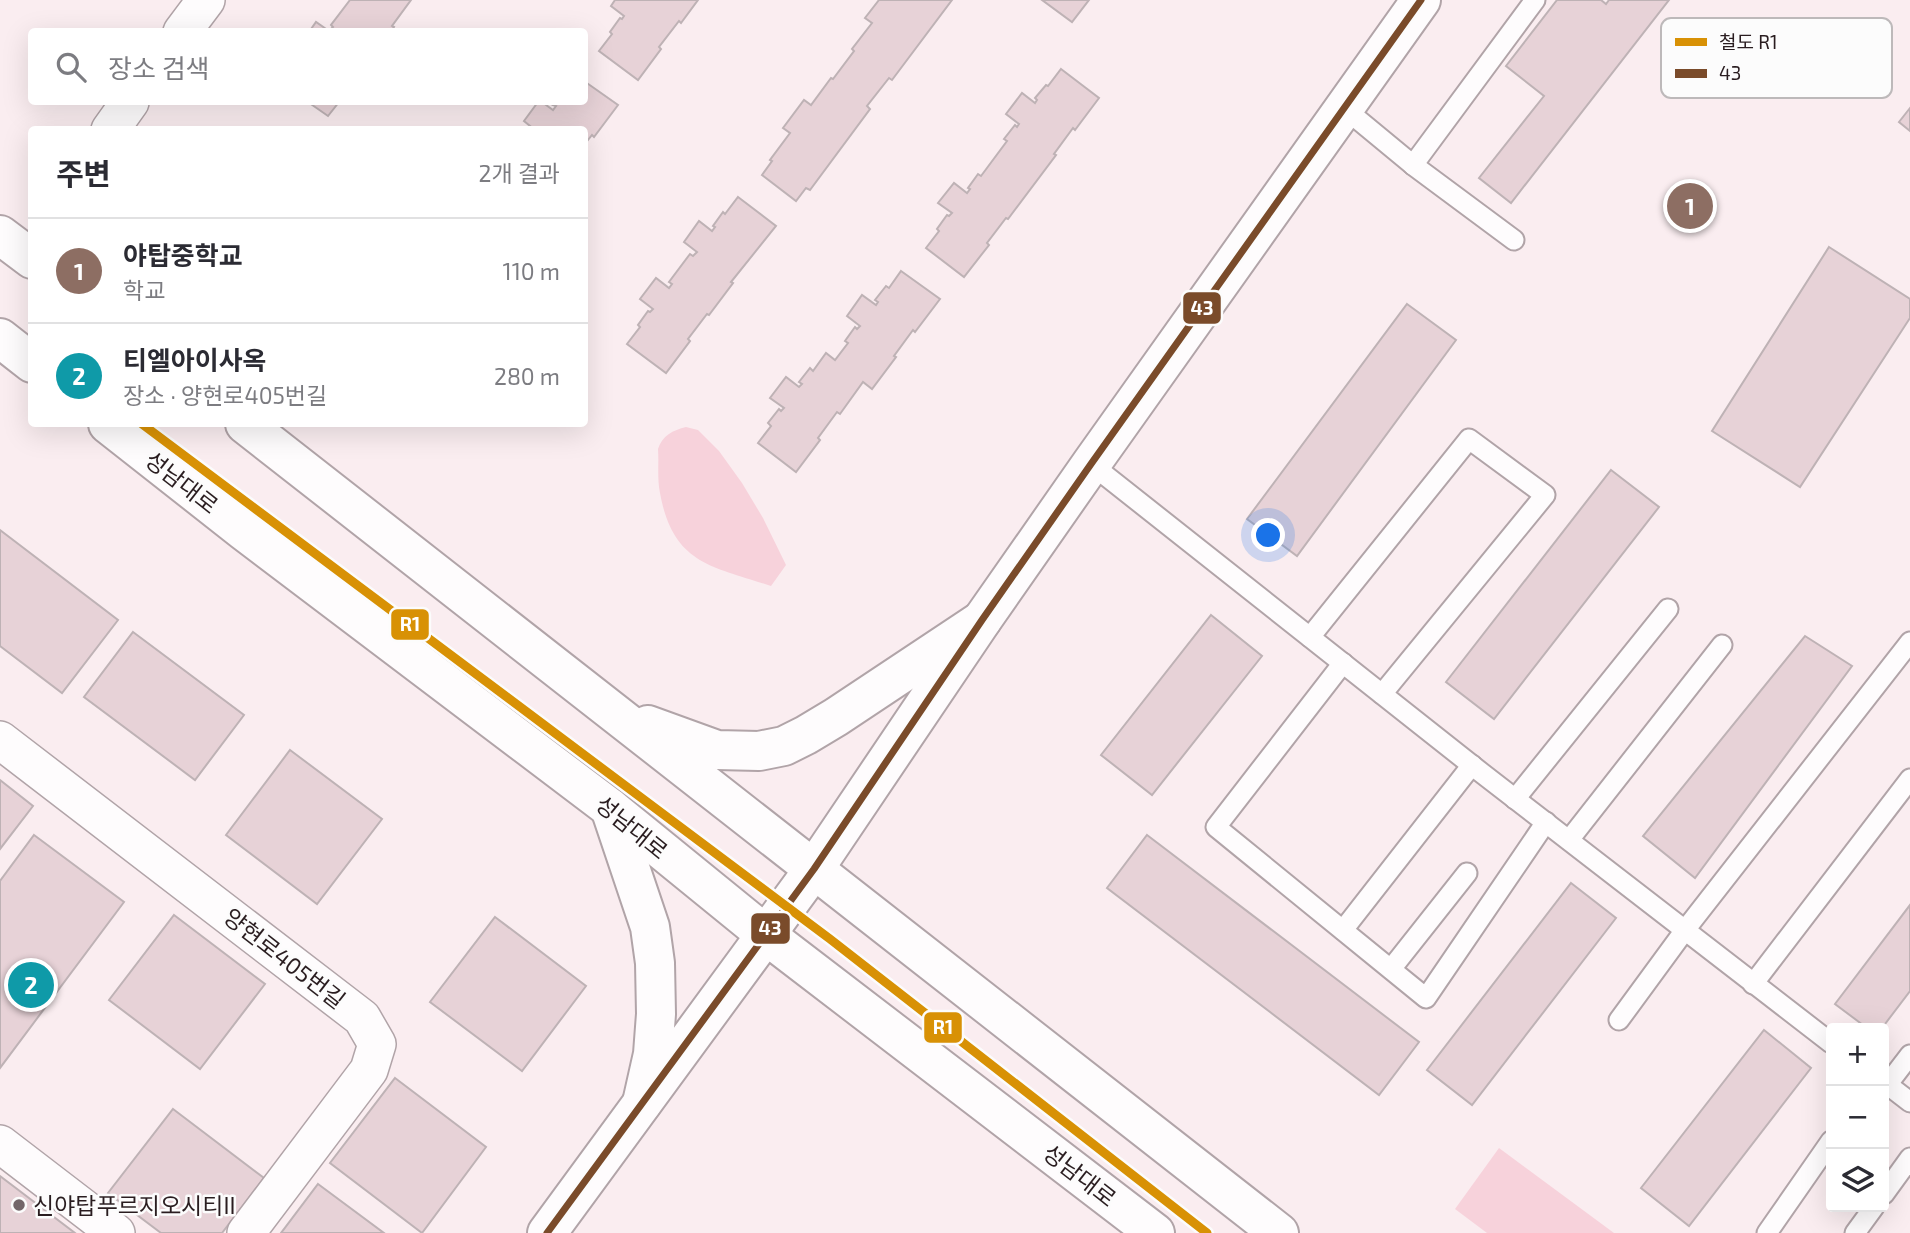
<!DOCTYPE html>
<html lang="ko">
<meta charset="utf-8">
<style>
body{margin:0;font-family:"Exo 2","Noto Sans KR",sans-serif;background:#f7f7f7;color:#2b2b33}
.controls{position:absolute;right:21px;bottom:21px;display:grid;overflow:hidden;border-radius:7px;box-shadow:0 7px 28px #0002}
.controls button{width:63px;height:63px;display:grid;place-items:center;padding:0;border:0;border-bottom:2px solid #e1e1e2;background:#fff;color:#2b2b33;font:35px sans-serif}
.you{position:absolute;left:1269px;top:536px;width:24px;height:24px;margin:-18px;border:5px solid #fff;border-radius:50%;background:#1a73e8;box-shadow:0 0 0 10px #1a73e833}
.badge{display:grid;place-items:center;width:46px;height:46px;border-radius:50%;background:#d93025;color:#fff;font-size:23px;font-weight:700}
.pin{position:absolute;translate:-50% -50%;border:4px solid #fff;box-shadow:0 2px 7px #0006}
.list{margin:0;padding:0;list-style:none}
h2{display:flex;justify-content:space-between;align-items:center;height:91px;margin:0;padding:0 28px;font-size:30px}
h2 small{font-size:23px;font-weight:400;color:#7c7c81}
.list li{display:grid;grid-template-columns:46px 1fr auto;gap:21px;align-items:center;box-sizing:border-box;height:105px;padding:0 28px;border-top:2px solid #e1e1e2}
.list b{display:block;font-size:26px;white-space:nowrap}
.list p{margin:0;font-size:23px;white-space:nowrap;color:#7c7c81}
.list em{font-size:23px;font-style:normal;color:#7c7c81}
.icon{flex:none;width:38px;height:38px;fill:none;stroke:currentColor;stroke-width:2;stroke-linecap:round;stroke-linejoin:round}
.map{position:relative;flex:none;width:1910px;height:1233px;overflow:hidden}
.search{position:absolute;background:#fff;box-shadow:0 7px 28px #0002;left:28px;top:28px;width:560px;height:77px;display:flex;align-items:center;gap:18px;box-sizing:border-box;padding:0 24px;border-radius:7px;color:#7c7c81;font-size:26px}
.panel{position:absolute;background:#fff;box-shadow:0 7px 28px #0002;left:28px;top:126px;width:560px;height:301px;border-radius:7px}
.map>svg:first-child{display:block}
.green{fill:#f7d2db}
.building{fill:#e7d2d7;stroke:#beb2b5;stroke-width:2}
.lines{fill:none;stroke-linecap:round;stroke-linejoin:round}
.lane-casing{stroke:#b1a4a8;stroke-width:23}
.street-casing{stroke:#b1a4a8;stroke-width:40}
.secondary-casing{stroke:#b1a4a8;stroke-width:42}
.primary-casing{stroke:#b1a4a8;stroke-width:42}
.lane{stroke:#fefcfd;stroke-width:19}
.street{stroke:#fefcfd;stroke-width:37}
.secondary{stroke:#fefcfd;stroke-width:38}
.primary{stroke:#fefcfd;stroke-width:38}
.bus-1-casing{stroke:#fcfcfc;stroke-width:12}
.bus-1{stroke:#7a4b2a;stroke-width:7}
.rail-1-casing{stroke:#fcfcfc;stroke-width:14}
.rail-1{stroke:#d89105;stroke-width:9}
.poi-dot{fill:#736669;stroke:#fcfcfc;stroke-width:2.5}
.labels{text-anchor:middle;dominant-baseline:central;stroke-width:5;stroke-linejoin:round;paint-order:stroke}
.street-label{font-size:23px;fill:#2a1d20;stroke:#fcfcfc}
.poi-label{font-size:23px;fill:#2a1d20;stroke:#fcfcfc;text-anchor:start}
.key{fill:#fcfcfc;stroke:#bdb9ba;stroke-width:2}
.key-label{font-size:19px;fill:#2a1d20}
.line-badge{stroke:#fcfcfc;stroke-width:2.5}
.badge-label{font-size:19px;text-anchor:middle;font-weight:bold;fill:#fff}
</style>
<div class="map">
<svg width="1910" height="1233" viewBox="0 0 1910 1233">
<rect width="100%" height="100%" fill="#faedf0"/>
<g class="green">
<path d="M 686,427 L 698,430 L 719,451 L 742,483 L 763,518 L 786,565 L 771,586 C 711,566 673,564 660,493 C 657,479 659,463 658,449 C 662,436 673,430 686,427 Z"/>
<polygon points="1499,1148 1614,1233 1487,1233 1455,1209"/>
</g>
<g class="building">
<polygon points="350,0 411,0 392,26 394,27 391,32 309,32 316,22 329,31 333,27 331,25"/>
<polygon points="615,0 698,0 681,23 679,21 659,47 661,49 638,80 599,51 612,34 610,32 620,18 622,19 624,16 611,6"/>
<polygon points="879,0 952,0 892,80 889,78 867,106 870,109 810,190 806,188 796,201 762,175 772,161 770,160 790,133 783,128 804,100 811,105 831,78 833,79 854,51 852,49 872,23 865,18"/>
<polygon points="1042,0 1089,0 1072,22"/>
<polygon points="1557,0 1601,0 1606,4 1609,0 1669,0 1511,203 1479,178 1544,96 1506,66"/>
<polygon points="1061,69 1099,98 1075,130 1073,128 1054,154 1056,155 1008,219 1006,218 987,243 989,245 964,277 926,248 939,231 937,229 947,215 949,216 952,213 938,203 954,183 967,193 970,189 968,188 978,174 981,176 1007,141 1004,139 1015,125 1017,127 1019,124 1006,114 1022,93 1035,103 1037,100 1035,98 1046,85 1048,86"/>
<polygon points="584,81 618,105 594,137 592,135 584,145 584,130 535,130 524,121 538,102 542,102 553,110 556,106 553,105 556,102 584,102"/>
<polygon points="308,102 339,102 328,116"/>
<polygon points="1910,108 1910,131 1899,122"/>
<polygon points="738,197 776,226 731,282 733,283 709,315 707,314 688,339 690,341 666,373 627,344 640,327 638,325 648,311 650,312 653,309 640,299 656,278 669,288 672,284 669,282 690,254 693,256 697,252 684,242 699,221 712,231 715,227 713,226 723,212 725,214"/>
<polygon points="1829,247 1910,299 1910,318 1800,487 1712,431"/>
<polygon points="901,271 940,299 915,332 913,330 894,356 896,357 872,389 863,382 840,414 837,412 818,438 820,440 796,472 758,443 771,426 768,423 779,409 781,411 784,408 770,398 786,377 799,387 802,384 799,382 810,368 813,371 826,353 835,360 848,343 845,341 855,327 857,329 860,326 847,316 862,295 876,305 878,302 875,300 886,286 889,288"/>
<polygon points="1407,304 1456,340 1297,556 1247,519"/>
<polygon points="1611,470 1659,507 1494,719 1446,682"/>
<polygon points="0,530 118,620 62,693 0,646"/>
<polygon points="1211,615 1262,656 1152,795 1101,755"/>
<polygon points="133,632 244,715 195,780 84,697"/>
<polygon points="1805,636 1852,666 1695,878 1643,836"/>
<polygon points="290,750 382,819 317,904 226,835"/>
<polygon points="0,780 33,806 0,849"/>
<polygon points="34,835 124,902 0,1068 0,881"/>
<polygon points="1147,835 1419,1042 1379,1095 1107,888"/>
<polygon points="1571,883 1616,918 1472,1105 1427,1070"/>
<polygon points="1910,905 1910,991 1882,1028 1867,1028 1835,1004"/>
<polygon points="174,915 265,984 200,1069 109,1000"/>
<polygon points="495,917 586,986 522,1071 430,1002"/>
<polygon points="1764,1030 1811,1068 1689,1226 1641,1188"/>
<polygon points="395,1078 486,1147 422,1233 330,1163"/>
<polygon points="173,1109 264,1178 222,1233 161,1233 108,1193"/>
<polygon points="0,1176 75,1233 0,1233"/>
<polygon points="318,1184 384,1233 281,1233"/>
</g>
<g class="lines">
<g class="lane-casing">
<g id="lane">
<polyline points="1344,108 1413,165 1514,240"/>
<polyline points="1413,165 1535,0"/>
<polyline points="1091,464 1483,774 1831,1043"/>
<polyline points="1310,637 1469,439 1545,495 1382,694"/>
<polyline points="1343,663 1216,827 1426,998 1546,822"/>
<polyline points="1515,799 1668,609"/>
<polyline points="1569,840 1722,645"/>
<polyline points="1343,930 1472,765"/>
<polyline points="1391,969 1467,873"/>
<polyline points="1753,984 1910,779"/>
<polyline points="1619,1020 1685,930 1910,642"/>
<polyline points="1884,1082 1910,1102"/>
<polyline points="1887,1085 1910,1055"/>
<polyline points="1884,1194 1910,1158"/>
<polyline points="1767,1233 1831,1141"/>
<polyline points="1855,1233 1874,1207"/>
</g>
</g>
<g class="street-casing">
<g id="street">
<polyline points="182,32 206,0"/>
<polyline points="110,130 130,102"/>
<polyline points="0,740 362,1018 377,1044 369,1070 246,1233"/>
<polyline points="0,1144 116,1233"/>
</g>
</g>
<g class="secondary-casing">
<polyline id="secondary" points="547,1233 814,869 982,620 1091,464 1421,0"/>
</g>
<g class="primary-casing">
<g id="primary">
<polyline points="0,235 32,259"/>
<polyline points="0,338 32,363"/>
<polyline points="108,424 244,531 610,808 766,935 1155,1233"/>
<polyline points="245,424 1279,1233"/>
<polyline points="648,725 717,750 759,751 784,746 806,735 836,717 982,620"/>
<polyline points="610,808 650,927 655,963 656,1014 653,1054 642,1103"/>
</g>
</g>
<use href="#lane" class="lane"/>
<use href="#street" class="street"/>
<use href="#secondary" class="secondary"/>
<use href="#primary" class="primary"/>
<g class="bus-1-casing">
<polyline id="bus-1" points="547,1233 814,869 982,620 1091,464 1421,0"/>
</g>
<use href="#bus-1" class="bus-1"/>
<g class="rail-1-casing">
<polyline id="rail-1" points="142,424 830,939 1207,1233"/>
</g>
<use href="#rail-1" class="rail-1"/>
</g>
<circle class="poi-dot" cx="19" cy="1205" r="7"/>
<g class="labels">
<g class="street-label">
<text transform="translate(182 482) rotate(38)">성남대로</text>
<text transform="translate(632 827) rotate(39)">성남대로</text>
<text transform="translate(285 958) rotate(38)">양현로405번길</text>
<text transform="translate(1080 1175) rotate(38)">성남대로</text>
</g>
<g class="poi-label">
<text x="33" y="1205">신야탑푸르지오시티II</text>
</g>
</g>
<rect x="1661" y="18" width="231" height="80" rx="10" class="key"/>
<rect x="1675" y="38" width="32" height="8" fill="#d89105"/>
<rect x="1675" y="69" width="32" height="9" fill="#7a4b2a"/>
<g class="key-label">
<text x="1719" y="49">철도 R1</text>
<text x="1719" y="80">43</text>
</g>
<g class="line-badge">
<rect x="1182" y="291" width="40" height="34" rx="7" fill="#7a4b2a"/>
<rect x="390" y="608" width="40" height="33" rx="7" fill="#d89105"/>
<rect x="750" y="912" width="41" height="33" rx="7" fill="#7a4b2a"/>
<rect x="923" y="1011" width="40" height="33" rx="7" fill="#d89105"/>
</g>
<g class="badge-label">
<text x="1202" y="315">43</text>
<text x="410" y="631">R1</text>
<text x="770" y="935">43</text>
<text x="943" y="1034">R1</text>
</g>
</svg>
<div class="controls">
<button>+</button>
<button>−</button>
<button><svg class="icon" aria-label="layers" viewBox="0 0 24 24"><path d="M12 4l9 5-9 5-9-5zM3 14l9 5 9-5"/></svg></button>
</div>
<div class="you"></div>
<div class="pin badge" style="left:1690px;top:206px;background:#8d6e63">1</div>
<div class="pin badge" style="left:31px;top:985px;background:#0f9aa8">2</div>
<div class="search"><svg class="icon" aria-label="search" viewBox="0 0 24 24"><circle cx="10" cy="10" r="6"/><path d="M15 15l6 6"/></svg>장소 검색</div>
<section class="panel">
<h2>주변<small>2개 결과</small></h2>
<ul class="list">
<li><span class="badge" style="background:#8d6e63">1</span><div><b>야탑중학교</b><p>학교</p></div><em>110 m</em></li>
<li><span class="badge" style="background:#0f9aa8">2</span><div><b>티엘아이사옥</b><p>장소 · 양현로405번길</p></div><em>280 m</em></li>
</ul>
</section>
</div>
